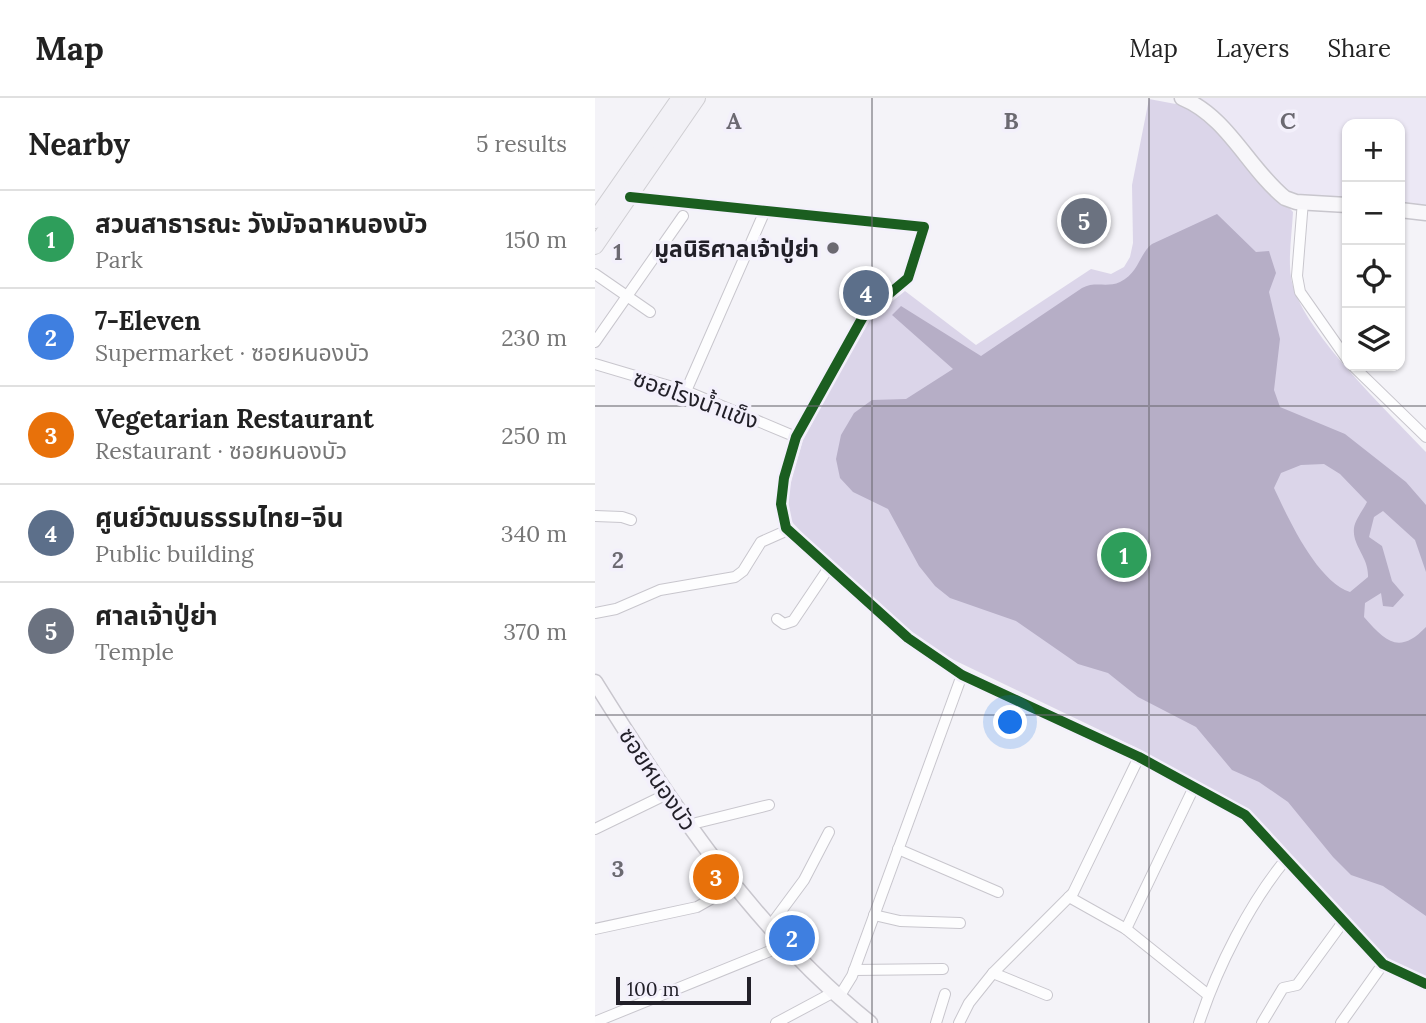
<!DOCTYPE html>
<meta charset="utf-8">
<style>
body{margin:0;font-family:Lora,"Noto Sans Thai",serif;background:#f6f6f6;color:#222}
.controls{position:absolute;right:21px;top:21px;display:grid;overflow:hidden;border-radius:14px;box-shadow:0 2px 5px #0004}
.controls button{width:63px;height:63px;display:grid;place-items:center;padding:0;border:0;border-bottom:2px solid #e0e0e0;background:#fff;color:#222;font:35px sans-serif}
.scale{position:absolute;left:21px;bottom:18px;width:135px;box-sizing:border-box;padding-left:7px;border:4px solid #211f28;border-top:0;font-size:19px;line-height:24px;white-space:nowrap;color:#211f28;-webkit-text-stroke:5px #f3f0fb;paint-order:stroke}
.you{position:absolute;left:416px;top:625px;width:24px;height:24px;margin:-18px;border:5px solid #fff;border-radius:50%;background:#1a73e8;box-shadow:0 0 0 10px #1a73e833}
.badge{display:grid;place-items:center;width:46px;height:46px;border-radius:50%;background:#ea580c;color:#fff;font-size:23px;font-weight:700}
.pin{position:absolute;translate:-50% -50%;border:4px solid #fff;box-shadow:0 2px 7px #0006}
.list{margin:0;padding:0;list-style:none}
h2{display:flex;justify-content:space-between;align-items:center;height:91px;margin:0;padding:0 28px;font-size:30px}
h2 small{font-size:23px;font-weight:400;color:#767676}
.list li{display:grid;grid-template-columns:46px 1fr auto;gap:21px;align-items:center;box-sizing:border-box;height:98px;padding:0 28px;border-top:2px solid #e0e0e0}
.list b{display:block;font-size:26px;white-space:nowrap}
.list p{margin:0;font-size:23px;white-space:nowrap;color:#767676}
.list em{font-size:23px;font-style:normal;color:#767676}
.icon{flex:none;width:38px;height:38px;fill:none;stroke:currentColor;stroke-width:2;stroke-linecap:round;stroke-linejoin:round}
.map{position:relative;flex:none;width:831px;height:925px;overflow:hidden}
header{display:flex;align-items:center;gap:42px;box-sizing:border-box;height:98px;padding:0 35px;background:#fff;border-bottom:2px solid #e0e0e0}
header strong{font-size:33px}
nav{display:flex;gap:38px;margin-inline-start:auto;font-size:24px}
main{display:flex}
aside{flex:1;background:#fff}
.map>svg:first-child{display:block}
.built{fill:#ece8f5}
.green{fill:#dbd5e9}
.water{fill:#b6aec6;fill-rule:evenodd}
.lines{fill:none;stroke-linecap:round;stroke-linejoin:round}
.street-casing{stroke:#c8c6cd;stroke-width:12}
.secondary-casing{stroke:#c8c6cd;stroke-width:17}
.primary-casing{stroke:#cfced2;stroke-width:18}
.street{stroke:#fdfdfe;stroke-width:10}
.secondary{stroke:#f8f7fa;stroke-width:14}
.primary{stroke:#f2f1f6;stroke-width:16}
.cycleway-casing{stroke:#f3f0fb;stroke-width:15}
.cycleway{stroke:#1b5e20;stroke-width:10}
.grid{fill:none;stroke:#6b6971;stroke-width:2;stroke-opacity:0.55}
.poi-dot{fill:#6b6971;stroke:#f3f0fb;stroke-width:2.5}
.labels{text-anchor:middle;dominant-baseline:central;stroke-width:7;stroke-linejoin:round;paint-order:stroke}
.poi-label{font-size:23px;font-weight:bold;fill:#211f28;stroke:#f3f0fb;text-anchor:end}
.street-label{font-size:23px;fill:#211f28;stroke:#f3f0fb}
.grid-label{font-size:23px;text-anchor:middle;font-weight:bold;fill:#6b6971;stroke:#f3f0fb;stroke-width:7;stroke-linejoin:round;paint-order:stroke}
</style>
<header>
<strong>Map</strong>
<nav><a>Map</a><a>Layers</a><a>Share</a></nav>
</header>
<main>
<aside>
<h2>Nearby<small>5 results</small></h2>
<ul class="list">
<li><span class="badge" style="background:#2e9e5b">1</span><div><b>สวนสาธารณะ วังมัจฉาหนองบัว</b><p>Park</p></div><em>150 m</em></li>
<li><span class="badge" style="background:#3f7fe0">2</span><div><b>7-Eleven</b><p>Supermarket · ซอยหนองบัว</p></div><em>230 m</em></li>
<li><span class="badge" style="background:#e8710a">3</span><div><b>Vegetarian Restaurant</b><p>Restaurant · ซอยหนองบัว</p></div><em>250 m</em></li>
<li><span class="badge" style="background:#5c6f8a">4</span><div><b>ศูนย์วัฒนธรรมไทย-จีน</b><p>Public building</p></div><em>340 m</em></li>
<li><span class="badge" style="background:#6b7280">5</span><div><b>ศาลเจ้าปู่ย่า</b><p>Temple</p></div><em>370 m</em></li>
</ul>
</aside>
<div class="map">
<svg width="831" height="925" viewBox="0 0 831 925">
<rect width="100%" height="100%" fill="#f4f3f8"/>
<polygon class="built" points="601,0 831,0 831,110 805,107 805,26 752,26 752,101 692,95"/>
<path class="green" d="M 554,1 L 586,7 L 610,21 L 698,114 C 697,135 693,159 696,179 C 703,230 795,315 831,354 L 831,879 L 792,862 L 657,715 L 540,649 L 338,552 L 310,533 L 247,477 L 196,423 L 193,411 L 194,391 L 208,342 L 237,288 L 276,220 L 310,193 L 381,247 L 496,171 L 516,176 L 529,169 L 535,159 L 538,145 L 537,87 Z"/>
<path class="water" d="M 622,116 L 661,154 L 674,153 L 681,175 L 674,194 L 685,241 L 679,292 L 685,309 L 750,336 L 811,384 L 831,407 L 831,474 L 820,442 L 788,413 L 779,419 L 774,439 L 787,448 L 797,483 L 809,497 L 798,509 L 788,508 L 786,495 L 770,505 L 769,519 C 791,544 804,557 831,529 L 831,818 L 788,788 L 756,777 L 738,759 L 693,704 L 664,684 L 637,672 L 601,629 L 543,599 L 513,575 L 483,566 L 421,523 L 355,500 L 340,488 L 324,468 L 293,411 L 258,394 L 245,380 L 241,361 L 246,337 L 259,315 L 277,302 L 311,301 L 358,271 L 297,217 L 306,208 L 386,258 L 487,190 C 500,183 512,190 525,184 C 544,175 544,156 557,146 ZM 729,366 L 745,376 L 772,404 C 768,412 760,422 759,430 C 757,448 774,459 773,479 L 755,494 C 722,483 694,422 679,390 L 686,375 L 706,367 Z"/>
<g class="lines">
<g class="street-casing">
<g id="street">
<polyline points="35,99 329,129 313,180 269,217 201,339 189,380 186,406 191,430 313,540 367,577 544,659 650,717 788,866 831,886"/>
<polyline points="708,103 702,178 705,194 752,261"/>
<polyline points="0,176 55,214"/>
<polyline points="0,244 88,118"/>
<polyline points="0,266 91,293 201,339"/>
<polyline points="758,268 831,339"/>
<polyline points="91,293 169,115"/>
<polyline points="0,418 27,419 36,422"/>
<polyline points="0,515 21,511 65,492 140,479 148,473 166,444 193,432"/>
<polyline points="182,521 189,526 198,523 233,471"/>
<polyline points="93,727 174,707"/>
<polyline points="0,731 70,697"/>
<polyline points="303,751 403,794"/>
<polyline points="474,799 531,831 612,896"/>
<polyline points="279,817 305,823 365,825"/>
<polyline points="175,828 209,782 234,734"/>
<polyline points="0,831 102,809 139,788"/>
<polyline points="531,831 599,689"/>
<polyline points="259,872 348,871"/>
<polyline points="398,875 452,897"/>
<polyline points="244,899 257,878 367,577"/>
<polyline points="0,924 175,853 190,843"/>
<polyline points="181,925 239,894"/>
<polyline points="341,925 350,896"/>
<polyline points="364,925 374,905 398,875 478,795 544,659"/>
<path d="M 604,925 C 622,870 655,804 692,760"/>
<polyline points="667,925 688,890 702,887 748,824"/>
<polyline points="746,925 788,866"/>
</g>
</g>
<g class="secondary-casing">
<g id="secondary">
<path d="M 587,0 C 633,19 653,70 690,100 L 701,104 L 752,107"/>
<polyline points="805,112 831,115"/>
<path d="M 0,584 C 77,708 160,833 275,925"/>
</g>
</g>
<g class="primary-casing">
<g id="primary">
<polyline points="0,122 85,0"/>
<polyline points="0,148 102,0"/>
</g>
</g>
<use href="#street" class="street"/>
<use href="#secondary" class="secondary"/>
<use href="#primary" class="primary"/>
<g class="cycleway-casing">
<polyline id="cycleway" points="35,99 329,129 313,180 269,217 201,339 189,380 186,406 191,430 313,540 367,577 544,659 650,717 788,866 831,886"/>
</g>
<use href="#cycleway" class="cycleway"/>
</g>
<path class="grid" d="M 277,0 L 277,925M 554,0 L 554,925M 0,308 L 831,308M 0,617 L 831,617"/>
<circle class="poi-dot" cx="238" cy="150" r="7"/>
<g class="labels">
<g class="poi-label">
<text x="224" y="150">มูลนิธิศาลเจ้าปู่ย่า</text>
</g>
<g class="street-label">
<text transform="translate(101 301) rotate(20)">ซอยโรงน้ำแข็ง</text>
<text transform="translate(63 681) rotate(56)">ซอยหนองบัว</text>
</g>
</g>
<g class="grid-label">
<text x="139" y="31">A</text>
<text x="416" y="31">B</text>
<text x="693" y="31">C</text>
<text x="23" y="162">1</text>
<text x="23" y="470">2</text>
<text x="23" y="779">3</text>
</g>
</svg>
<div class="controls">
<button>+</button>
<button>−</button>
<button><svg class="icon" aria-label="locate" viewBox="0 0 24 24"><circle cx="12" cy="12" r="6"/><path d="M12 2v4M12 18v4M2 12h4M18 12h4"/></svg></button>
<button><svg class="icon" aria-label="layers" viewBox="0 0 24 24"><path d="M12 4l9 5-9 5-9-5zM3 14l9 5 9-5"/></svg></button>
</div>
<div class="scale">100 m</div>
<div class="you"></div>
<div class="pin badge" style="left:529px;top:457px;background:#2e9e5b">1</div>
<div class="pin badge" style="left:197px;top:840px;background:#3f7fe0">2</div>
<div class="pin badge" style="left:121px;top:779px;background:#e8710a">3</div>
<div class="pin badge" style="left:271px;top:195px;background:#5c6f8a">4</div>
<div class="pin badge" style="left:489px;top:123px;background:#6b7280">5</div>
</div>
</main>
